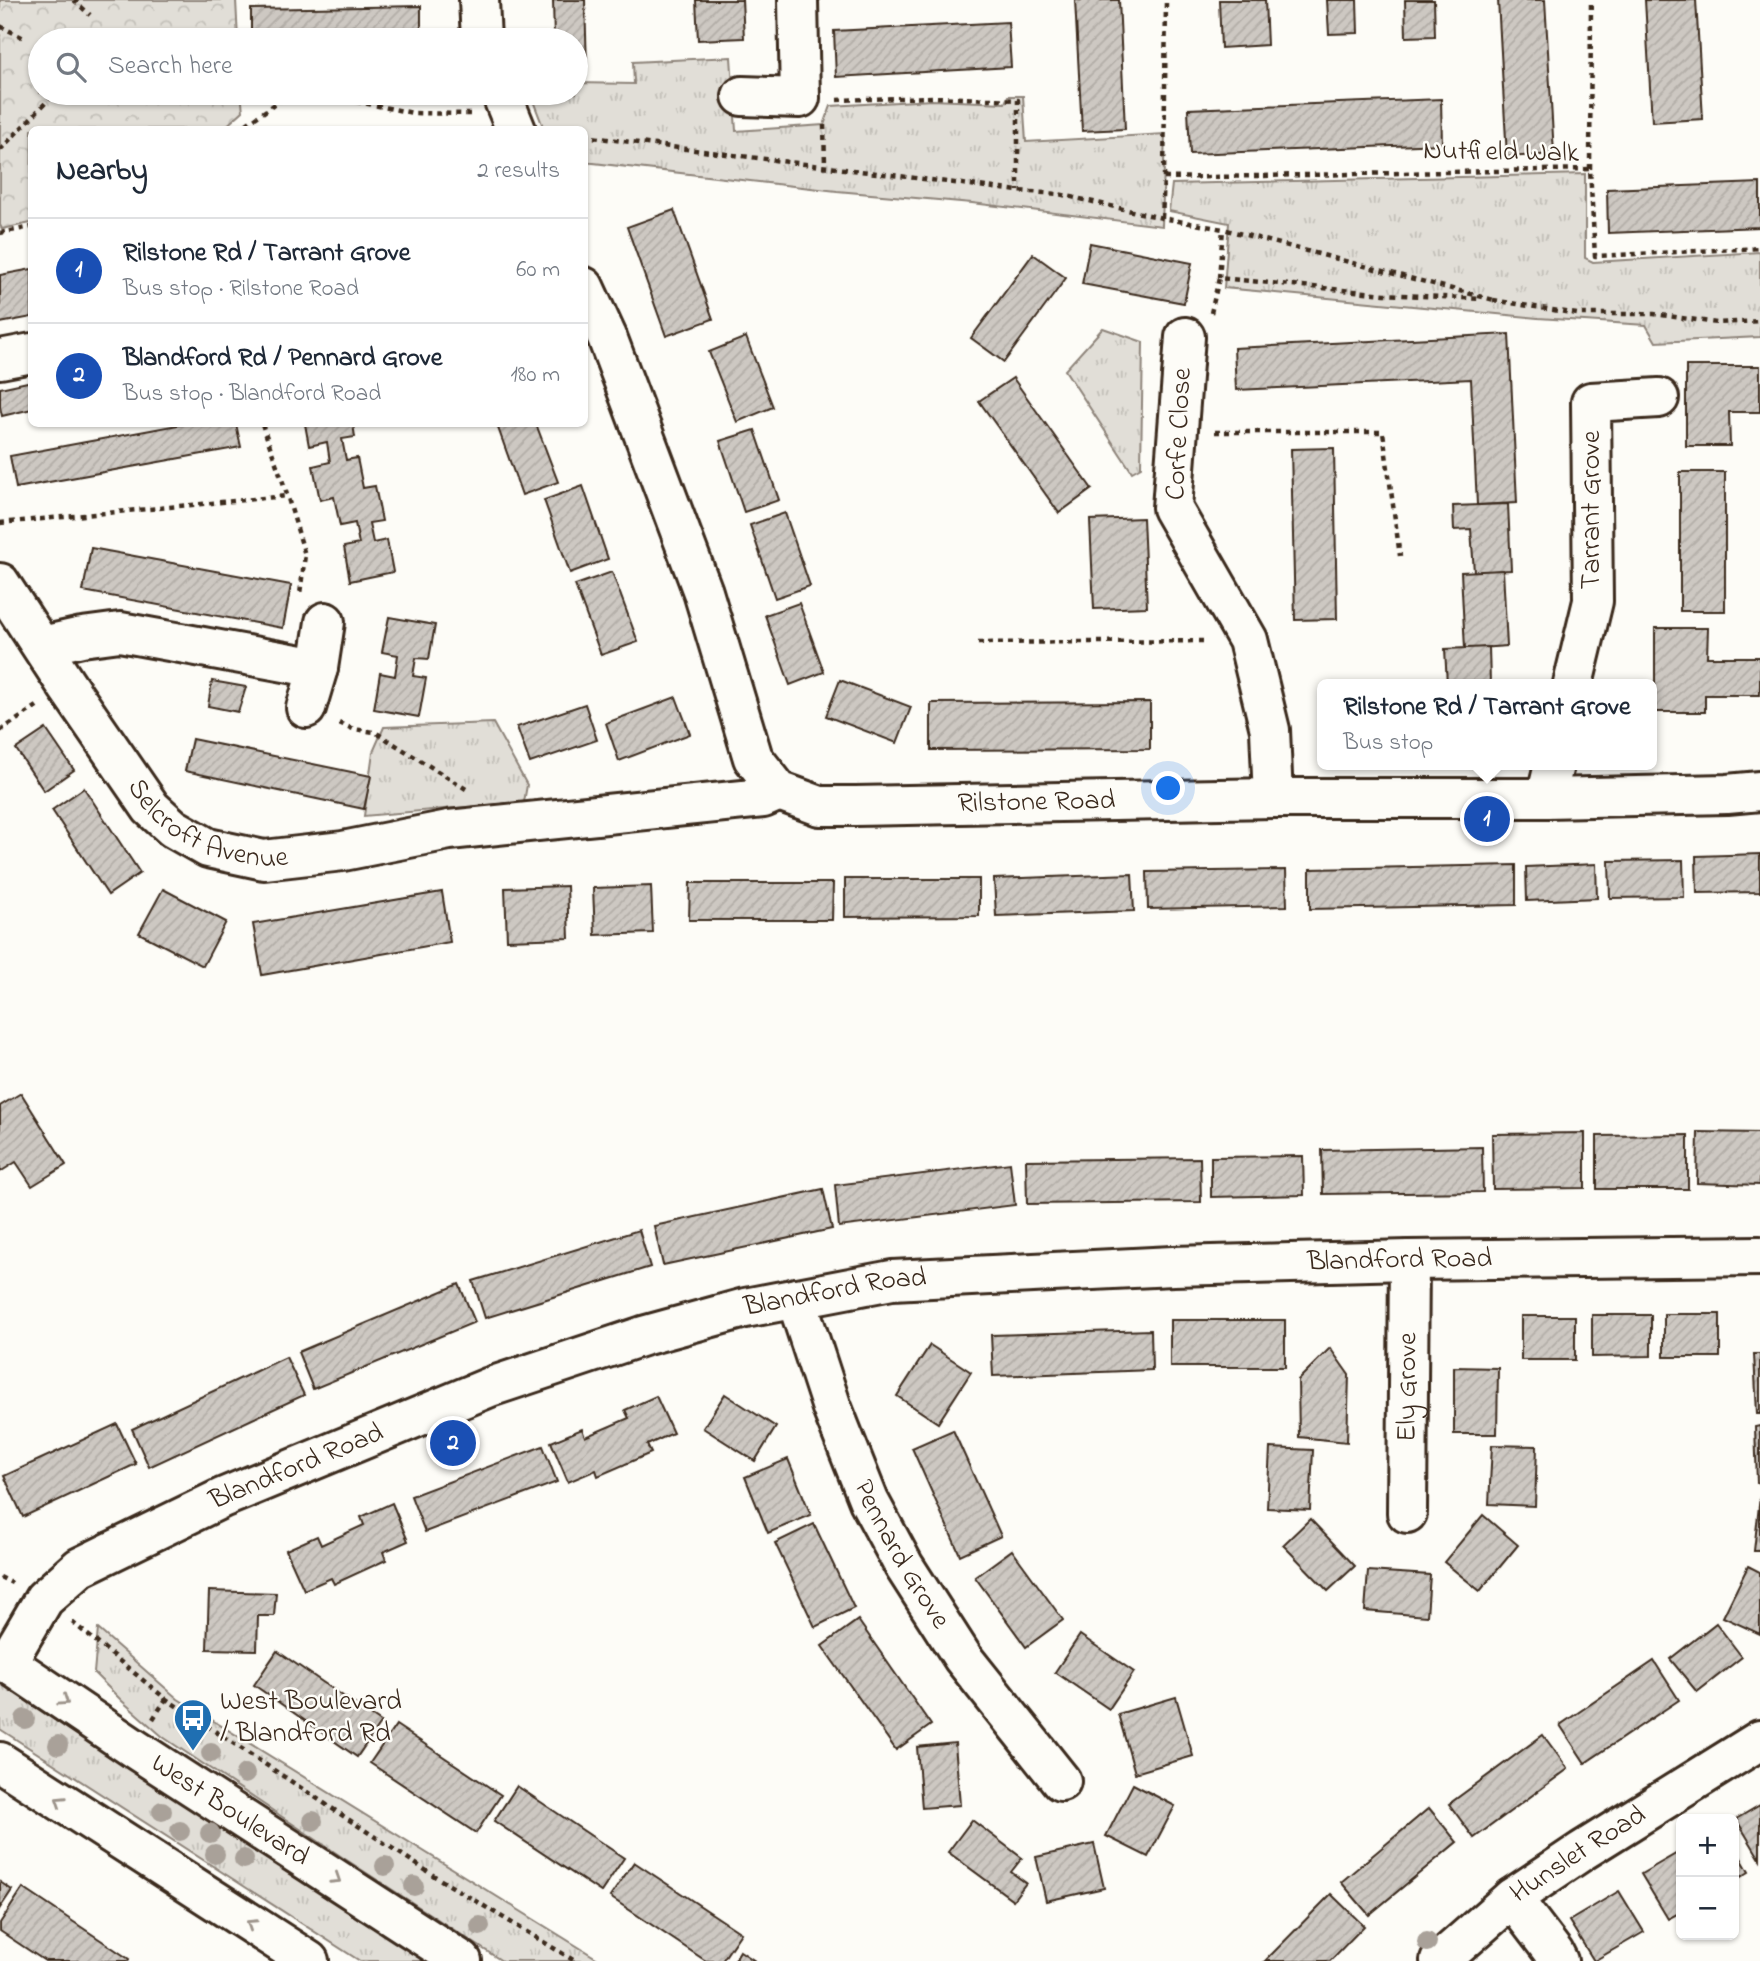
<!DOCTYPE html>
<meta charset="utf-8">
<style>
body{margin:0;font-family:"Indie Flower",sans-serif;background:#f6f6f7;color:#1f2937}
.controls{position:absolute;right:21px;bottom:21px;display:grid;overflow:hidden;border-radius:10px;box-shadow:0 2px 5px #0004}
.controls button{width:63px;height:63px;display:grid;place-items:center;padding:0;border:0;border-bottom:2px solid #e0e1e3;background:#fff;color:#1f2937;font:35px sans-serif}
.you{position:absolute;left:1169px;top:789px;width:24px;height:24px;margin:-18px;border:5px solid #fff;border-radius:50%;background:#1a73e8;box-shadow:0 0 0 10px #1a73e833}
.badge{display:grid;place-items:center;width:46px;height:46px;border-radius:50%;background:#1a73e8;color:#fff;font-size:23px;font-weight:700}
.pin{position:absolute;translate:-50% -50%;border:4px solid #fff;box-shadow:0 2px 7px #0006}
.popup{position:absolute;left:1317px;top:679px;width:340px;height:91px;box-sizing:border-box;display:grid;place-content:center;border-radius:10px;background:#fff;filter:drop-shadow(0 2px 5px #0005);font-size:23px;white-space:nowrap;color:#747a83}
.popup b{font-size:26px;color:#1f2937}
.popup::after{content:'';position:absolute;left:50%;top:100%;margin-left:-14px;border:14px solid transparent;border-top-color:#fff}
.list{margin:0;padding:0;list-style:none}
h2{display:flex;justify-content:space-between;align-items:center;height:91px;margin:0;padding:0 28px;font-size:30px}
h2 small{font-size:23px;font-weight:400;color:#747a83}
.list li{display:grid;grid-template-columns:46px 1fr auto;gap:21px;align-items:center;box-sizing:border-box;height:105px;padding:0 28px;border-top:2px solid #e0e1e3}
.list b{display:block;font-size:26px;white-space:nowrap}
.list p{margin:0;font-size:23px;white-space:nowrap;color:#747a83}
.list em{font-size:23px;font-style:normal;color:#747a83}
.icon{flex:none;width:38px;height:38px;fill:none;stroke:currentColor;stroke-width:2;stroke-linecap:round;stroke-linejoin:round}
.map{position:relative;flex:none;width:1760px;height:1961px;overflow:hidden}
.search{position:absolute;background:#fff;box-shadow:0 2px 5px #0004;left:28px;top:28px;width:560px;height:77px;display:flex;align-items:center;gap:18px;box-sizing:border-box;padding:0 24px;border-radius:38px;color:#747a83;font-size:26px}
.panel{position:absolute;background:#fff;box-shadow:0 2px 5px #0004;left:28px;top:126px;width:560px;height:301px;border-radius:10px}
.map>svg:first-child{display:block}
.grass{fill:url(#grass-tufts);stroke:#8e847a;stroke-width:2}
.park{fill:url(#park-crowns);stroke:#8e847a;stroke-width:2}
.building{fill:url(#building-hatch);stroke:#3b2a1e;stroke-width:2}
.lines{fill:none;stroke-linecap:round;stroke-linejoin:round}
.minor-casing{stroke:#3b2a1e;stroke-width:44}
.major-casing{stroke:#3b2a1e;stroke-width:44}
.path{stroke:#3b2a1e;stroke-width:4.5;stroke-dasharray:5 5;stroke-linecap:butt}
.minor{stroke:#fdfcf7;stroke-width:38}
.major{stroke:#fdfcf7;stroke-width:38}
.tree{fill:#a9a199}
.oneway{stroke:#9c938a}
.labels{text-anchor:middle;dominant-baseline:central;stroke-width:5;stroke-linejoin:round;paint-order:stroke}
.street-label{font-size:28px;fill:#3b2a1e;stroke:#fdfcf7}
.poi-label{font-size:28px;fill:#3b2a1e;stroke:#fdfcf7;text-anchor:start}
</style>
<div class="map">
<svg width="1760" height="1961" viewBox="0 0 1760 1961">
<defs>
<pattern id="grass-tufts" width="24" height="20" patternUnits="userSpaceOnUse" patternTransform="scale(1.75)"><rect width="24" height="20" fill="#e1ded7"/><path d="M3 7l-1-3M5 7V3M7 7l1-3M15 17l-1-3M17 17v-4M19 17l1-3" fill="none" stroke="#c2bfb8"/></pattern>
<pattern id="park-crowns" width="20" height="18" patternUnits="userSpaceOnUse" patternTransform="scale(1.75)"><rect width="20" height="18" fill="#e1ded7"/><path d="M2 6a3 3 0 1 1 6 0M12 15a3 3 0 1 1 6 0" fill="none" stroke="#c2bfb8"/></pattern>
<pattern id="building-hatch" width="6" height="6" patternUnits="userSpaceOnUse" patternTransform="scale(1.75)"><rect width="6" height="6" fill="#cdc8c2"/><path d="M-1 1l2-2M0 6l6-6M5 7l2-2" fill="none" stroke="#b1aca6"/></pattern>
</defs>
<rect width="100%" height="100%" fill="#fdfcf7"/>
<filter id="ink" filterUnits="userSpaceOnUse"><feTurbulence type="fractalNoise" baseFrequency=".0143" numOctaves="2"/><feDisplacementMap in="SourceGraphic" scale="14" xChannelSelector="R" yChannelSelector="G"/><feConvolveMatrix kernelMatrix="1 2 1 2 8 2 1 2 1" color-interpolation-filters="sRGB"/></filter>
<g filter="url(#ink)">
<g class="grass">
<polygon points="731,57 736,131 824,125 831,106 932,100 1005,103 1008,96 1023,96 1026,142 1165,134 1162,226 972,203 837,191 585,162 584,130 544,129 530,93 576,93 576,83 634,84 633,62"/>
<polygon points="1585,174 1585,258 1593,262 1760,252 1760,337 1656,342 1646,325 1538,318 1224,288 1229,223 1169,211 1172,184"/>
<polygon points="1103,328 1143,342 1141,467 1132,472 1065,370"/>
<polygon points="493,723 527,785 524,802 364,816 373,752 384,727"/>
<polygon points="98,1629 178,1699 601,1961 502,1961 345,1859 163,1737 122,1701 94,1673"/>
<polygon points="0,1681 427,1961 360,1961 3,1731 0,1729"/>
</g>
<polygon class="park" points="0,0 236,0 238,40 40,40 40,93 241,93 243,111 223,129 32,130 31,223 2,229 0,225"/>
<g class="building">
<polygon points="553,0 585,0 587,68 576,68 576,40 554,40"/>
<polygon points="696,0 742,0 744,38 698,40"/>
<polygon points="1075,0 1119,0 1125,129 1082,131"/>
<polygon points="1219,0 1265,0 1267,45 1221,48"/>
<polygon points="1327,0 1357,0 1358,33 1329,34"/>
<polygon points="1405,0 1434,0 1435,36 1406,37"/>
<polygon points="1498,0 1545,0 1554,154 1507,157"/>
<polygon points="1645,0 1696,0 1703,119 1652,122"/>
<polygon points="421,6 421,40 251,40 251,9"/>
<polygon points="1008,22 1011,67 836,77 834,31"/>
<polygon points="1441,99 1442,144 1190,154 1188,109"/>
<polygon points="1760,183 1760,227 1608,233 1607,189"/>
<polygon points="674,210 713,319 666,336 627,227"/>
<polygon points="1090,243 1192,263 1184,303 1082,284"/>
<polygon points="1033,254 1066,278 1004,362 971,338"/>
<polygon points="32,269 32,317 0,323 0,275"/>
<polygon points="1509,334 1517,503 1477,505 1471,379 1236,390 1234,348"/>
<polygon points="746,337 773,407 737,422 709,352"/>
<polygon points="1686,366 1760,366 1760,412 1729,412 1730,446 1686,446"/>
<polygon points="1013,378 1092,489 1059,513 979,401"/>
<polygon points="32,381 32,409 2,416 0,407 0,388"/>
<polygon points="183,424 236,424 241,447 16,488 10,456"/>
<polygon points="305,424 353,424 355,437 342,439 346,460 357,458 363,488 375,486 382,521 369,523 373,543 387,540 393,572 350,581 344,547 359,544 355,523 340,526 334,497 320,500 313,466 330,462 327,442 309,446"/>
<polygon points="501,424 536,424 558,482 522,495 497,425"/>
<polygon points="755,430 779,500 744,512 720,441"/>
<polygon points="1334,448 1337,619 1295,620 1291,449"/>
<rect x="1680" y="472" width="45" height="139"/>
<polygon points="583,486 608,559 570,573 544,500"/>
<polygon points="1508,504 1511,570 1474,572 1471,529 1454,530 1453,506"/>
<polygon points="785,513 810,586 775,598 750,525"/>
<polygon points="1143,518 1147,607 1094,609 1090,520"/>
<polygon points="91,548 291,585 283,628 83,591"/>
<polygon points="1503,570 1507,646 1465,649 1461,572"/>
<polygon points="612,572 638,642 601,655 575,585"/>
<polygon points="799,603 824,672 790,685 765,615"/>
<polygon points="389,617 435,625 429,659 416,658 413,676 426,678 419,717 374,709 380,673 395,676 398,655 382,652"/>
<polygon points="1655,628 1708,628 1707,657 1760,657 1760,695 1705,695 1705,712 1655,712"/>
<polygon points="1489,647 1490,684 1447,684 1445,649"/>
<polygon points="840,680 911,707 897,743 826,716"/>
<polygon points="212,681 246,687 238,712 208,706"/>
<polygon points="676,697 690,734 619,761 606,723"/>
<polygon points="1319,700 1322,700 1322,744 1321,744"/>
<polygon points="1150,702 1150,749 931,750 931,703"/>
<polygon points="585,704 597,740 530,763 517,727"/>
<polygon points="46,729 74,770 44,791 16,749"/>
<polygon points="192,739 371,776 364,809 185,771"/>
<polygon points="84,788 140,873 108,895 52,810"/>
<polygon points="1760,854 1760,892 1697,893 1696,856"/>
<polygon points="1683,860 1684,897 1610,898 1609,861"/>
<polygon points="1596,864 1597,898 1527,901 1526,867"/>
<polygon points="1516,865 1516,905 1310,909 1310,869"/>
<polygon points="1286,870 1287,906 1148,909 1147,872"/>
<polygon points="1132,874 1134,911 996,916 994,879"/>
<polygon points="845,879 979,879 979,916 845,917"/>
<polygon points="690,883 833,883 832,920 689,920"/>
<polygon points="567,886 569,938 507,940 505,888"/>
<polygon points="651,886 653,933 595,935 593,888"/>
<polygon points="163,889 226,922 203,966 139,933"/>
<polygon points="442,892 450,942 262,975 253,924"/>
<polygon points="21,1093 66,1165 32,1186 16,1162 0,1172 0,1106"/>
<polygon points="1698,1132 1760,1133 1760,1185 1697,1183"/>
<polygon points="1585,1133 1585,1188 1493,1189 1492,1134"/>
<polygon points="1688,1135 1688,1189 1597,1189 1597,1136"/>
<polygon points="1482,1147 1483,1192 1323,1194 1322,1150"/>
<polygon points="1303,1156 1304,1195 1211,1197 1211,1157"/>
<polygon points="1200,1158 1201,1202 1027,1204 1026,1160"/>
<polygon points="1010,1163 1015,1205 839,1227 835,1185"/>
<polygon points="823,1189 832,1229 663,1265 654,1226"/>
<polygon points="639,1230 650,1267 485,1318 473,1281"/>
<polygon points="459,1284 475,1322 313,1389 298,1352"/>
<rect x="1664" y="1314" width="56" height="43"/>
<polygon points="1592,1315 1651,1315 1651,1356 1592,1357"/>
<rect x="1521" y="1316" width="54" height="44"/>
<rect x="1170" y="1320" width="115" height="47"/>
<polygon points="1151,1330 1152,1370 993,1376 991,1335"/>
<polygon points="930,1345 971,1372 938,1423 897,1396"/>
<polygon points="1330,1348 1349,1375 1347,1442 1299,1437 1298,1380"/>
<polygon points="1754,1354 1760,1354 1760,1414 1757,1414"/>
<polygon points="286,1357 304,1395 149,1467 132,1429"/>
<polygon points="1454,1367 1498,1368 1497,1434 1454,1434"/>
<polygon points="725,1394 776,1427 755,1461 703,1428"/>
<polygon points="656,1396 673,1433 647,1445 651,1453 598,1476 596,1470 568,1482 551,1442 582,1429 585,1437 629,1418 625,1410"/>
<polygon points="117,1424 136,1464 23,1517 4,1476"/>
<polygon points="1760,1426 1760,1483 1757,1483 1755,1427"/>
<polygon points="953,1430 1001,1536 960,1555 912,1448"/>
<polygon points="1492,1445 1537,1446 1535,1506 1489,1504"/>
<polygon points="543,1446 557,1482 425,1532 411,1496"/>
<polygon points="1270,1448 1313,1450 1310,1510 1267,1508"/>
<polygon points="788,1459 811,1515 768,1533 745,1477"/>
<polygon points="1760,1496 1760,1551 1754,1551"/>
<polygon points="392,1503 408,1541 383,1552 386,1560 334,1584 331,1578 304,1590 286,1550 317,1536 321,1545 364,1525 361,1517"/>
<polygon points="1483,1515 1518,1545 1480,1591 1444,1562"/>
<polygon points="1310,1519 1355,1566 1328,1591 1283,1545"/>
<polygon points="814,1524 854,1608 815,1627 775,1543"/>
<polygon points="1012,1550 1063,1620 1026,1647 975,1577"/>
<polygon points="1748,1566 1760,1572 1760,1634 1723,1617"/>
<polygon points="1368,1571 1430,1575 1427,1616 1365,1611"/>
<polygon points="209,1591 276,1593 274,1616 258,1616 257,1650 207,1649"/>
<polygon points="858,1620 931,1725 896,1750 822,1646"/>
<polygon points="1716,1623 1742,1657 1697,1692 1670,1659"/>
<polygon points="1080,1635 1134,1672 1109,1709 1055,1672"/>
<polygon points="277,1651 381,1722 357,1757 254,1685"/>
<polygon points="1654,1661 1679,1700 1585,1763 1560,1725"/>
<polygon points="1176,1697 1193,1756 1135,1773 1118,1714"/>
<polygon points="396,1725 501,1795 476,1833 370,1763"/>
<polygon points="1543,1735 1568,1769 1474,1838 1449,1804"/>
<polygon points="955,1743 960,1805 922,1808 917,1747"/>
<polygon points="1133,1784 1175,1806 1148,1857 1106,1836"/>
<polygon points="517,1786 624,1858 601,1892 494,1821"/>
<polygon points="1760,1805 1760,1859 1736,1819"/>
<polygon points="1429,1808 1457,1842 1369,1915 1341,1882"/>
<polygon points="972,1820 1022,1858 1011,1872 1026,1883 1013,1900 948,1852"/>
<polygon points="1094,1844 1104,1888 1046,1901 1036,1857"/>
<polygon points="1734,1846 1749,1872 1734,1881"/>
<polygon points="1681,1851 1681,1912 1668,1919 1641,1874"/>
<polygon points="634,1862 741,1933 722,1961 706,1961 610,1897"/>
<polygon points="0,1882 12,1890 0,1908"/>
<polygon points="23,1888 129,1959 128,1961 45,1961 0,1931 0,1923"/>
<polygon points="1619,1891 1644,1932 1594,1961 1569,1921"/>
<polygon points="1331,1894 1364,1926 1330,1961 1265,1961"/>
<polygon points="740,1951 755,1961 734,1961"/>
</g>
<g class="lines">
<g class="minor-casing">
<g id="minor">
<polyline points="479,0 481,40"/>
<polyline points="501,93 516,130"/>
<polyline points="742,96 800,98 798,0"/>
<path id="s1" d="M 584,287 L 607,337 L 703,592 L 753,758 L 779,791 L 820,806 L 855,806 L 1273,798 L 1546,798 L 1727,794 L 1760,791"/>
<polyline points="1185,337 1172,508 1248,640 1270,730 1273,798"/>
<polyline points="0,359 32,353"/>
<path id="s2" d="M 0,583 L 67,686 L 151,808 L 173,828 L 208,848 L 264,860 L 343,851 L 449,830 L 763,798 L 779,791"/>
<polyline points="42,646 82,637 120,632 318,668"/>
<polyline points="1573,684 1593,601 1591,402 1659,398"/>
<polyline points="306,708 318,668 325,622"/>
<polyline points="1546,798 1554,765"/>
<path id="s3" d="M 796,1298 L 832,1408 L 869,1501 L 904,1566 L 963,1658 L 1061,1781"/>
<path id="s4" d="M 1407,1513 L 1409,1260"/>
<path id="s5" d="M 7,1662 L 44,1599 L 80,1567 L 222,1498 L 490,1387 L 643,1336 L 745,1308 L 892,1280 L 1173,1266 L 1409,1260 L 1760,1256"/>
<polyline points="1512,1898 1554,1953 1558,1961"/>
<path id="s6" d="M 1440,1961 L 1512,1898 L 1582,1851 L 1760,1740"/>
</g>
</g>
<g class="major-casing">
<g id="major">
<path id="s7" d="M 0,1658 L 135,1749 L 462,1961"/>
<polyline points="0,1762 309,1961"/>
</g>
</g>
<g class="path">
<polyline points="74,0 90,15"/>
<polyline points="0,26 26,39"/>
<polyline points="837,100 933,97 1018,100 1018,191"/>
<polyline points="824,125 825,165"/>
<polyline points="238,130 288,95 328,96 413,113 470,114"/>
<polyline points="584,136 1018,191 1059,194 1162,218 1223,229 1494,300"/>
<polyline points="0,150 55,93"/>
<polyline points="1590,169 1591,0"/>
<polyline points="1164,178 1590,169 1595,256 1760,248"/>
<polyline points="1162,218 1164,178 1166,0"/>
<polyline points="0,233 32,227"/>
<polyline points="1219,278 1223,229"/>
<polyline points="1493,300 1577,314 1654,314 1717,323 1760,321"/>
<polyline points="1211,313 1219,278 1385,294 1481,299"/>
<polyline points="262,424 284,485 305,555 300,594"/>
<polyline points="1215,432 1383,432 1400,556"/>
<polyline points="0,523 286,496"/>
<polyline points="978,643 1205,641"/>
<polyline points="339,723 353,729 375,732 466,789"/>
<polyline points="0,731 37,706"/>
<polyline points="0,1577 12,1583"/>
<polyline points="72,1622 166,1699 436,1877 575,1961"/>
<polyline points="153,1719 166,1699"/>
</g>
<use href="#minor" class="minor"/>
<use href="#major" class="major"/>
</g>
<g class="tree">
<circle cx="25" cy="1719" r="10"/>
<circle cx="58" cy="1745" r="10"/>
<circle cx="211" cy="1753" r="10"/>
<circle cx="245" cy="1774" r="10"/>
<circle cx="162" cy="1811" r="10"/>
<circle cx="313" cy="1821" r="10"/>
<circle cx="180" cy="1831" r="10"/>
<circle cx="210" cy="1833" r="10"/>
<circle cx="215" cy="1854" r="10"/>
<circle cx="244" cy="1859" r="10"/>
<circle cx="385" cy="1866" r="10"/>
<circle cx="414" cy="1886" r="10"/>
<circle cx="480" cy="1926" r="10"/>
<circle cx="1427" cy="1942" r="10"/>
</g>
<defs><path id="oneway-chevron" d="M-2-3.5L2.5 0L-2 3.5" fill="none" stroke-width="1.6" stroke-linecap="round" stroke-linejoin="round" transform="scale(1.75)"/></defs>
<g class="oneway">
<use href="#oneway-chevron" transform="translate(64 1701) rotate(34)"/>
<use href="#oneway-chevron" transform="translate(60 1801) rotate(-147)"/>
<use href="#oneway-chevron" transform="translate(336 1879) rotate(33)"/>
<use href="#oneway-chevron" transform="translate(251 1924) rotate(-147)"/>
</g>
</g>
<defs>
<g id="bus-pin" transform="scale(2.0125)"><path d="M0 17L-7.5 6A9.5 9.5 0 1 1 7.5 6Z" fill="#1f6fb2" stroke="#fdfcf7"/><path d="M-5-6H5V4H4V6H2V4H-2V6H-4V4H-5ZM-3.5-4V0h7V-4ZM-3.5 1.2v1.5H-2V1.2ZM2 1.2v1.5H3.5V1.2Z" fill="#fff"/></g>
</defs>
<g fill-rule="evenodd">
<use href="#bus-pin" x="193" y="1718"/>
</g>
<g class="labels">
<g class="street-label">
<text transform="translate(1501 153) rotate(1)">Nutfield Walk</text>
<text transform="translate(1180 434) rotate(-87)">Corfe Close</text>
<text transform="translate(1592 510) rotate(-90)">Tarrant Grove</text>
<text stroke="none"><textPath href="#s1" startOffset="803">Rilstone Road</textPath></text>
<text stroke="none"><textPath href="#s2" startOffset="331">Selcroft Avenue</textPath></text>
<text stroke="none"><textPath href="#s5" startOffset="1494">Blandford Road</textPath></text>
<text stroke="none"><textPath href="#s5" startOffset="928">Blandford Road</textPath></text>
<text stroke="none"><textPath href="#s4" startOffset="126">Ely Grove</textPath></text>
<text stroke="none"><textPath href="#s5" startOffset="360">Blandford Road</textPath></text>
<text stroke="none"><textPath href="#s3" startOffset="278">Pennard Grove</textPath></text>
<text stroke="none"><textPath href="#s7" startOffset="276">West Boulevard</textPath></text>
<text stroke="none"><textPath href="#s6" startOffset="175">Hunslet Road</textPath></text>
</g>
<g class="poi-label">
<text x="220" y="1702">West Boulevard<tspan x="220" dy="32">/ Blandford Rd</tspan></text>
</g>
</g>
</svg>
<div class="controls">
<button>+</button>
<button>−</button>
</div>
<div class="you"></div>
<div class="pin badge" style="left:1487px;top:819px;background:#1a4fb4">1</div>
<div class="popup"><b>Rilstone Rd / Tarrant Grove</b>Bus stop</div>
<div class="pin badge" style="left:453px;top:1443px;background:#1a4fb4">2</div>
<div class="search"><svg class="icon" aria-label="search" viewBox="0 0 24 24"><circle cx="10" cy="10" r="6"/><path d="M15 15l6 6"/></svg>Search here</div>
<section class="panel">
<h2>Nearby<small>2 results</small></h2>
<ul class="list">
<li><span class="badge" style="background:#1a4fb4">1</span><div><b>Rilstone Rd / Tarrant Grove</b><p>Bus stop · Rilstone Road</p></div><em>60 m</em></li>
<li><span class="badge" style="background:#1a4fb4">2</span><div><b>Blandford Rd / Pennard Grove</b><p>Bus stop · Blandford Road</p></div><em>180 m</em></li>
</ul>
</section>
</div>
